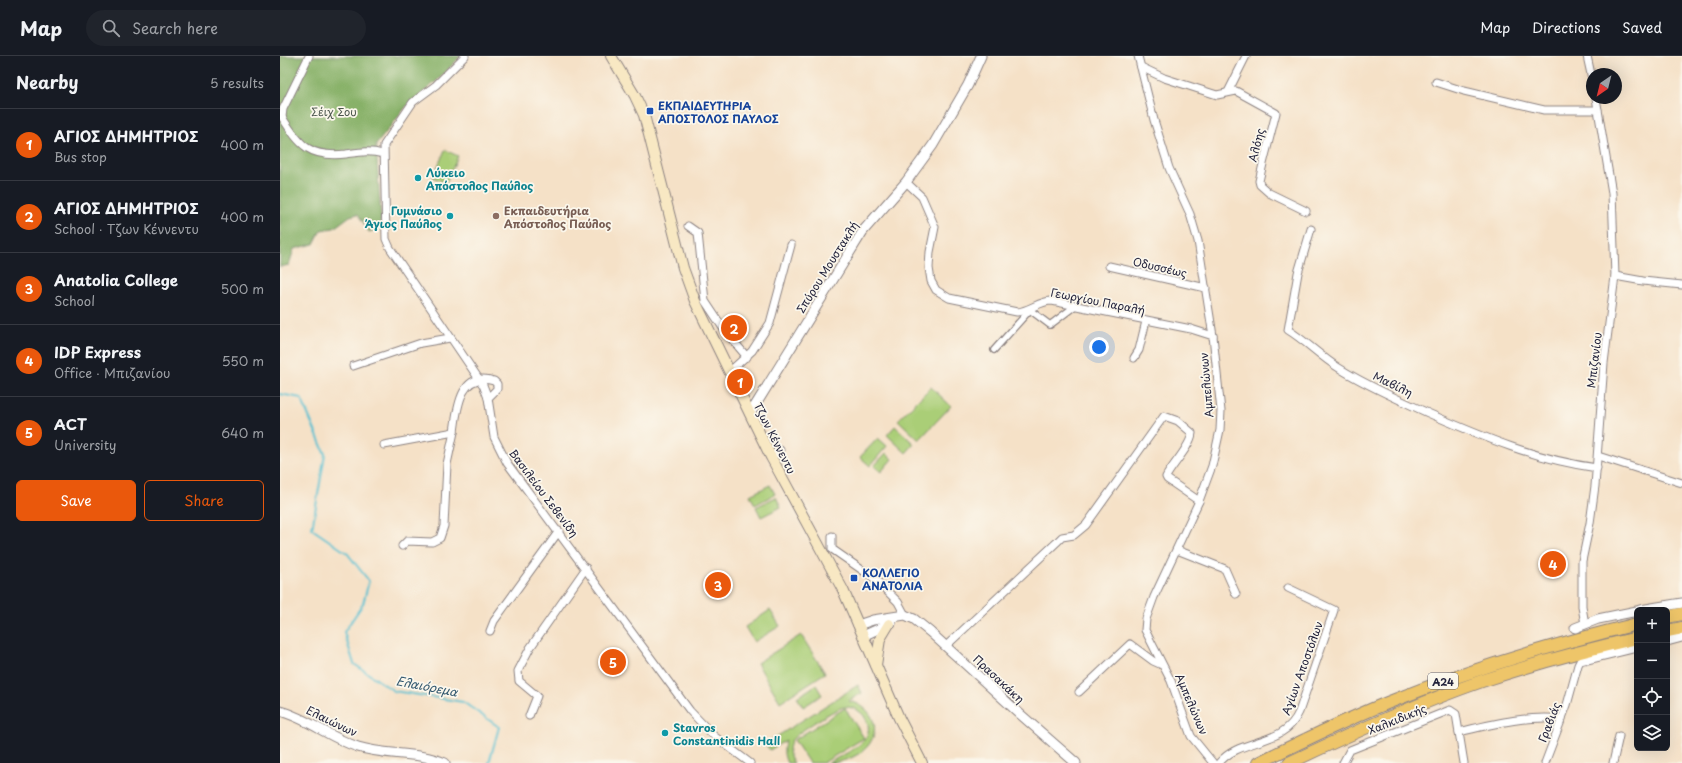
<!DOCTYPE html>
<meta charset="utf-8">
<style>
body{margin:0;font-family:"Playpen Sans",sans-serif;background:#20242c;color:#f1f3f6}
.controls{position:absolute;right:12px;bottom:12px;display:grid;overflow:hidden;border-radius:6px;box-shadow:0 4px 16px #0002}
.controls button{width:36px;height:36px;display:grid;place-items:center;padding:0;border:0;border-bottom:1px solid #363941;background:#171b24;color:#f1f3f6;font:20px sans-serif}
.compass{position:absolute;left:1306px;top:12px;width:36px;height:36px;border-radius:50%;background:#171b24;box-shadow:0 4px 16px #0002;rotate:215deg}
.you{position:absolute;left:819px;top:291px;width:14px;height:14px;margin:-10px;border:3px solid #fff;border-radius:50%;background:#1a73e8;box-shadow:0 0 0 6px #1a73e833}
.badge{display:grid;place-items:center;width:26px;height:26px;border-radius:50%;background:#ea580c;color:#fff;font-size:13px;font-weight:700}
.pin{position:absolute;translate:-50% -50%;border:2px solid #fff;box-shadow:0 1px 4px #0006}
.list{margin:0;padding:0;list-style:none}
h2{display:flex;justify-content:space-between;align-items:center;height:52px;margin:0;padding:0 16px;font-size:17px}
h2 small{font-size:13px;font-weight:400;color:#9ea1a6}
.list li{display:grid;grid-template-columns:26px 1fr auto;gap:12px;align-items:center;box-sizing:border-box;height:72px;padding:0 16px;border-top:1px solid #363941}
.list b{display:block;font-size:15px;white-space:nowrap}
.list p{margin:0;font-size:13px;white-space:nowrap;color:#9ea1a6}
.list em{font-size:13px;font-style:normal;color:#9ea1a6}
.actions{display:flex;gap:8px;padding:12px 16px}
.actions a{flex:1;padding:9px 0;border:1px solid #ea580c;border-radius:6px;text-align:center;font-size:14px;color:#ea580c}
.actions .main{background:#ea580c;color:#fff}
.icon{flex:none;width:22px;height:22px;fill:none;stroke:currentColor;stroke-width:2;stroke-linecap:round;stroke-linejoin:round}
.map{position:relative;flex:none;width:1402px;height:707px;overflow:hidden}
header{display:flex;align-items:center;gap:24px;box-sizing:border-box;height:56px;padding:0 20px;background:#171b24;border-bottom:1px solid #363941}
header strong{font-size:19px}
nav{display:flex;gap:22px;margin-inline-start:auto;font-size:14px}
.search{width:280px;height:36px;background:#20242c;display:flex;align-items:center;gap:10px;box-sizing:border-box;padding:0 14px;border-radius:22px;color:#9ea1a6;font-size:15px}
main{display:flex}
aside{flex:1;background:#171b24}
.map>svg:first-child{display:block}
.green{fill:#aace77;stroke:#667859}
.forest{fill:#87b168;stroke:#546a52}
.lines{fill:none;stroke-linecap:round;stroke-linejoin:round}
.stream{stroke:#55c0d1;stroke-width:2}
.pedestrian-casing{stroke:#8c8281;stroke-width:8}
.minor-casing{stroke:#8c8281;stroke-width:9}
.tertiary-casing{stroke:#8c8281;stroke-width:11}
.secondary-casing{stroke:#8c8281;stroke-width:12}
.trunk-casing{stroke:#8c8281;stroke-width:14}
.pedestrian{stroke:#fff;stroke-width:5.5}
.minor{stroke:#fff;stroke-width:7}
.tertiary{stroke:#fff;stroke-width:9}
.secondary{stroke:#f8e8c3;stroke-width:10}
.trunk{stroke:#eec569;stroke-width:12}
.transit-dot{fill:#1a4fb4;stroke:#fbf7ec;stroke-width:1.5}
.culture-dot{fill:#0f9aa8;stroke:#fbf7ec;stroke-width:1.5}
.education-dot{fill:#8d6e63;stroke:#fbf7ec;stroke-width:1.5}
.labels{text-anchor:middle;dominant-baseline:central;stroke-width:3.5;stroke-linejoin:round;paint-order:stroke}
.shield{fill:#fbf7ec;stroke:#636270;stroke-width:1}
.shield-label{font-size:10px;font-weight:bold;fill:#22223b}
.transit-label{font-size:11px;font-weight:bold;fill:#164399;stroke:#fbf7ec;text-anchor:start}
.park-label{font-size:11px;fill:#4b564d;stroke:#fbf7ec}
.street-label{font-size:11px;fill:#22223b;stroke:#fbf7ec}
.culture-label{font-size:11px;font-weight:bold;fill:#0d838f;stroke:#fbf7ec;text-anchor:start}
.education-label{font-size:11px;font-weight:bold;fill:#785e54;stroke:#fbf7ec;text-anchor:start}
.water-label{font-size:12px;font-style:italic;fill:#345970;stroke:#fbf7ec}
</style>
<header>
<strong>Map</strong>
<div class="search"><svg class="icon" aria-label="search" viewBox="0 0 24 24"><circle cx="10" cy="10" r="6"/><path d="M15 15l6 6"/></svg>Search here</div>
<nav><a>Map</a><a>Directions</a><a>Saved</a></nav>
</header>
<main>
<aside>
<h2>Nearby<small>5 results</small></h2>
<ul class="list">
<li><span class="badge">1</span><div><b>ΑΓΙΟΣ ΔΗΜΗΤΡΙΟΣ</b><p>Bus stop</p></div><em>400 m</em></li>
<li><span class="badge">2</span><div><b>ΆΓΙΟΣ ΔΗΜΗΤΡΙΟΣ</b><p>School · Τζων Κέννεντυ</p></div><em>400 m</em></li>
<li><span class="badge">3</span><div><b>Anatolia College</b><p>School</p></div><em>500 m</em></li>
<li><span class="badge">4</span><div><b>IDP Express</b><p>Office · Μπιζανίου</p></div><em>550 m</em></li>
<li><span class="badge">5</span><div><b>ACT</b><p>University</p></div><em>640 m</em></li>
</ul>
<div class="actions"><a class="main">Save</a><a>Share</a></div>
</aside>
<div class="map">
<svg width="1402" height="707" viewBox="0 0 1402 707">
<rect width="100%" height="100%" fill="#fbf7ec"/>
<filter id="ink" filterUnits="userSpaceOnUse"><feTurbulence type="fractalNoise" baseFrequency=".025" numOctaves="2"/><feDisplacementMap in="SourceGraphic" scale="8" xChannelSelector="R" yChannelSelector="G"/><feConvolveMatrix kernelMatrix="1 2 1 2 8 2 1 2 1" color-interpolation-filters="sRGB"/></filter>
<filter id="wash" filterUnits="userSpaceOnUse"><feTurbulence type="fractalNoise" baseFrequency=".012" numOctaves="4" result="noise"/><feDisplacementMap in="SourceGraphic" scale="16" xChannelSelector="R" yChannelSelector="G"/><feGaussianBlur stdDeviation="0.9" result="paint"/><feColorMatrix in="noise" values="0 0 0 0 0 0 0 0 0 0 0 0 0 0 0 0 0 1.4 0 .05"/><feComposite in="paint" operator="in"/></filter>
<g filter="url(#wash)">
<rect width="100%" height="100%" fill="#f5e1c7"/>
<g class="green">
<polygon points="165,94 178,100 166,127 153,121"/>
<polygon points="651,331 671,350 639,384 618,364"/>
<polygon points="615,370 634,388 626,397 607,379"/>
<polygon points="598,382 607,390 590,410 580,401"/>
<polygon points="606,397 612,403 601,416 594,410"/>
<polygon points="490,429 495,438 475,449 470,439"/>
<polygon points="496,441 501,451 481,461 476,451"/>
<polygon points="490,554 500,570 474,586 465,571"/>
<polygon points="521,579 545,617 500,646 477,607"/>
<polygon points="536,629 542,639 523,651 517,641"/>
<path d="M 578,629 L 582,637 L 568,645 C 590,648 604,672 587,691 C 578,701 561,707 548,707 C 565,697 601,685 584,660 C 579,654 573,651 565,651 C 557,651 516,677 512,684 C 507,693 509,700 514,707 L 507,707 C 503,699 503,692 506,684 L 490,694 L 485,688 Z"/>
<polygon points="565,652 584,682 543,707 529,707 514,684"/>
</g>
<polygon class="forest" points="0,0 181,0 159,23 126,51 96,89 101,161 100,172 89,176 78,158 70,160 54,172 41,174 34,188 14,193 9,209 0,211"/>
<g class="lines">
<polyline class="stream" points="0,338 21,342 45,398 32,473 67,497 89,525 83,548 64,576 74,608 114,635 183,646 219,671 209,707"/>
</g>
</g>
<g filter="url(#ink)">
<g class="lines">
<g class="pedestrian-casing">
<polyline id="pedestrian" points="714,294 750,254 770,269 795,250"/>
</g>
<g class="minor-casing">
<g id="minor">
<path d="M 29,0 L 3,53 L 2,61 C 20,90 30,102 66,98 C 80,96 89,94 103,98"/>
<polyline points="185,0 156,29 133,46 104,89 106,183 110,192 203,329 208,342 214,381 227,407 410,655 434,680 470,707"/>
<polyline points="858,0 874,64 889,112 910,158 918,185 933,280 941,355 940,374 932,410 919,445 874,541 866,563 865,574 891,625 911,680 933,707"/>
<polyline points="1307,0 1312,23"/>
<polyline points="861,11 884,22 937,39 956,35 996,57 983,108 979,125 980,129 989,137 1026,155"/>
<polyline points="1156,26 1184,35 1264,54 1318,54"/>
<polyline points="948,36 966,0"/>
<path d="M 626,126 L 642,141 L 655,171 L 650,196 L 649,212 L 651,225 L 656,234 L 669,242 L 737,256 C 750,255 759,245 772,245 L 911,273 L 933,280"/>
<polyline points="408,170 418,177 425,245 445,275 467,301"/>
<path d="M 1031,173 L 1018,217 L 1008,274 C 1026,285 1041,301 1059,312 C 1087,330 1118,343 1148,357 C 1203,381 1257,404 1317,412"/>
<polyline points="829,210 926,232"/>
<polyline points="1335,220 1363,225 1402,229"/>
<polyline points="854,302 859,294 866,265"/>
<polyline points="73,310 141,287 170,282"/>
<polyline points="449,316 472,295 490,267 511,189"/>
<path d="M 104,389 L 174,376 C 177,354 180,314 214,325 L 217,328 L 217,333 L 208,342"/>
<polyline points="1318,400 1402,427"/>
<polyline points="491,401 500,394"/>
<polyline points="552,480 552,493 595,523 618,546 625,559"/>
<polyline points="122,490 127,485 152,486 160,482 164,470 167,408 174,376"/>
<polyline points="897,494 945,513 956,538"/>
<polyline points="1305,568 1302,551 1302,505 1310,467 1315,430 1324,307 1335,220 1332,137 1316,42"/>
<polyline points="210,575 214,565 279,475"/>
<path d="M 666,590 L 777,486 L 782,481 L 794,479 L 806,469 L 884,360 L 898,365 L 912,377 C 911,390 892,409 886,421 L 887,423 L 919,445"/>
<polyline points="799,636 850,588 873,605 882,609"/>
<polyline points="249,660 257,640 239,625 238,615 250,592 306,512"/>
<path d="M 1179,676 C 1213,668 1248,659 1282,663"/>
<path d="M 939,707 C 960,681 1004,691 1019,656 L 1054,554 L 1008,532"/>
<polyline points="1063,707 1070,694 1170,654 1176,658 1184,707"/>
<polyline points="1265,707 1287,649 1298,609 1300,605 1308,603"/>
<polyline points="1333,707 1339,680"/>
</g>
</g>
<g class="tertiary-casing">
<g id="tertiary">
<polyline points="470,358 583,175 626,126 653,89 688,29 701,0"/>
<polyline points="1360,554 1402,547"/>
<polyline points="578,569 593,564 625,559 634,563 650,576 740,658 796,707"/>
<polyline points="1295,572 1318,563 1357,555"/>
<polyline points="583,580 611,567"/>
<polyline points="1387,585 1402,581"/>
<polyline points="1308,603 1357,591"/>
<path d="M 0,655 C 29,663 50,682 78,691 C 106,700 137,695 165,707"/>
</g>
</g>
<g class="secondary-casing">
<g id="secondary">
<polyline points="331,0 355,40 364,59 403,212 415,245 491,401 563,534 619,662 642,707"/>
<polyline points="596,609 600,583 609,568"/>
</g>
</g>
<g class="trunk-casing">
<g id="trunk">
<polyline points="1387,561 1402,558"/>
<polyline points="1387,575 1402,572"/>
<path d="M 978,707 C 1020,686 1063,665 1107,647 C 1188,614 1271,589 1357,568"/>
<path d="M 1009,707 C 1072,677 1136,648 1202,625 C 1253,608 1305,594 1357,582"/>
</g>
</g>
<use href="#pedestrian" class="pedestrian"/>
<use href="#minor" class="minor"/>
<use href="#tertiary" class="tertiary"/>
<use href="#secondary" class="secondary"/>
<use href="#trunk" class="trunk"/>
</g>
</g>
<g class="transit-dot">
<rect x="366" y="51" width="8" height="8" rx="2"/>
<rect x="570" y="518" width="8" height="8" rx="2"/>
</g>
<g class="culture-dot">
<circle cx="138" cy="122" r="4"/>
<circle cx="170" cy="160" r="4"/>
<circle cx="385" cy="677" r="4"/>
</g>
<circle class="education-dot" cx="216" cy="160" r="4"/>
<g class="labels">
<rect class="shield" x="1148" y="617" width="30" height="16" rx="3"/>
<g class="shield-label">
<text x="1163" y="625">Α24</text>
</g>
<g class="transit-label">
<text x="378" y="49">ΕΚΠΑΙΔΕΥΤΗΡΙΑ<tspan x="378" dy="13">ΑΠΟΣΤΟΛΟΣ ΠΑΥΛΟΣ</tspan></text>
<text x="582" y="516">ΚΟΛΛΕΓΙΟ<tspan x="582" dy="13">ΑΝΑΤΟΛΙΑ</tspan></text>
</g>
<g class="park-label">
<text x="54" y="55">Σέιχ Σου</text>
</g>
<g class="street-label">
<text transform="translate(976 89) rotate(-76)">Αλόης</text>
<text transform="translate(547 211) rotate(-58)">Σπύρου Μουστακλή</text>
<text transform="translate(880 211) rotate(13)">Οδυσσέως</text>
<text transform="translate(818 245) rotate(11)">Γεωργίου Παραλή</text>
<text transform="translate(1314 304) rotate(-83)">Μπιζανίου</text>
<text transform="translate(1113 328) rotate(26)">Μαβίλη</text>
<text transform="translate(926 329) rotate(-95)">Αμπελώνων</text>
<text transform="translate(495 382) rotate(63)">Τζων Κέννεντυ</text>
<text transform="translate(264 437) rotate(53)">Βασιλείου Σεβενίδη</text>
<text transform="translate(1022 612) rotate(-70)">Αγίων Αποστόλων</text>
<text transform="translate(719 623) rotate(43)">Πρασακάκη</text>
<text transform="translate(912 648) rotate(67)">Αμπελώνων</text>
<text transform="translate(1117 663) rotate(-22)">Χαλκιδικής</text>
<text transform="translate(52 665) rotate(26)">Ελαιώνων</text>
<text transform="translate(1269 666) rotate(-69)">Γραβιάς</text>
</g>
<g class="culture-label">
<text x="146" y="116">Λύκειο<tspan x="146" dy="13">Απόστολος Παύλος</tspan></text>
<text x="162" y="154" text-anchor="end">Γυμνάσιο<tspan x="162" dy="13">Άγιος Παύλος</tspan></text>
<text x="393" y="671">Stavros<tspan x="393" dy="13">Constantinidis Hall</tspan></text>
</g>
<g class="education-label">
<text x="224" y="154">Εκπαιδευτήρια<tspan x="224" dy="13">Απόστολος Παύλος</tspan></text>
</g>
<g class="water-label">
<text transform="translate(147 630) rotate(11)">Ελαιόρεμα</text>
</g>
</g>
</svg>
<div class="controls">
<button>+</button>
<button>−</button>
<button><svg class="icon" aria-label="locate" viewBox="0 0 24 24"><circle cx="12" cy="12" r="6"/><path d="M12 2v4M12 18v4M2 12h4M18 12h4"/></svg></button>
<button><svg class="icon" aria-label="layers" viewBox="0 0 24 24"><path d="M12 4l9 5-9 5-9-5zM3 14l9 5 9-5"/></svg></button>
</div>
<svg class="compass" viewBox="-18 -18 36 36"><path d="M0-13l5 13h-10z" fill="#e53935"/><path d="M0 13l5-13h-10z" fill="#9ea1a6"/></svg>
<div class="you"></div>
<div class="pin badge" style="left:460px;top:326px">1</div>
<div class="pin badge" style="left:454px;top:272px">2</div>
<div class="pin badge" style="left:438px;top:529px">3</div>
<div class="pin badge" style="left:1273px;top:508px">4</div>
<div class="pin badge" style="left:333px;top:606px">5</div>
</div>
</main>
